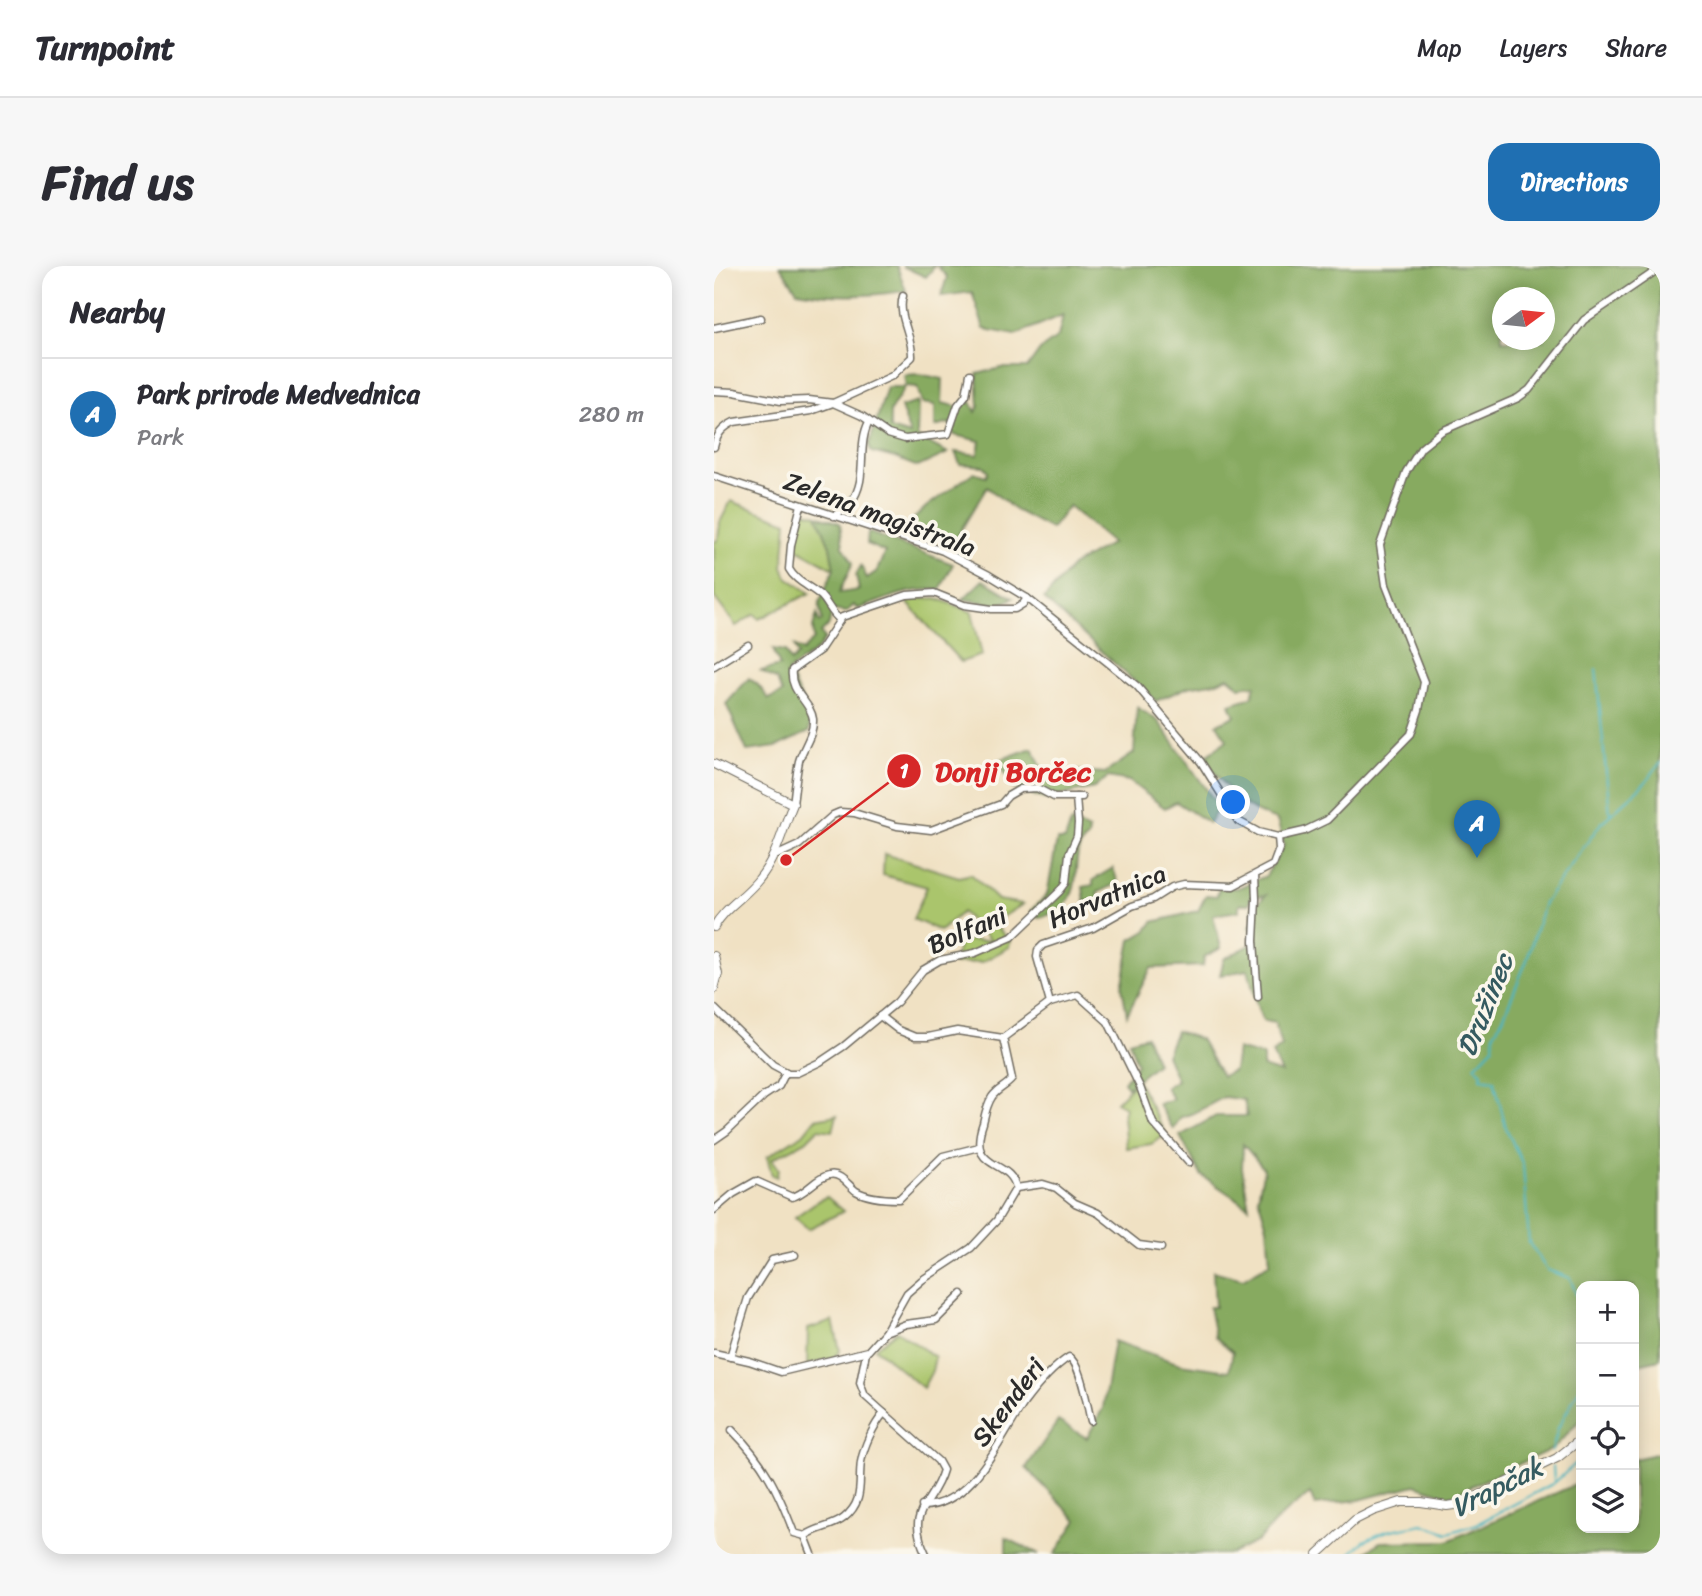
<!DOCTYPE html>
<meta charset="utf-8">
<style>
body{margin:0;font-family:Sriracha,sans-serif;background:#f7f7f7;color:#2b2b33}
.controls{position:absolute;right:21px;bottom:21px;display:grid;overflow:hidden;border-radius:14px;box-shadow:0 4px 18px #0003}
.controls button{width:63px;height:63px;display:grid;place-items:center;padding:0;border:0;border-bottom:2px solid #e1e1e2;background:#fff;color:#2b2b33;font:35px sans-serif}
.compass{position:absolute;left:778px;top:21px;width:63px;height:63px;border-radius:50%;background:#fff;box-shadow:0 4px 18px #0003;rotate:75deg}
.you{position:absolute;left:520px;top:537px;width:24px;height:24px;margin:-18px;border:5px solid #fff;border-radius:50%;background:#1a73e8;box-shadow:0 0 0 10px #1a73e833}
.badge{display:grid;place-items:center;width:46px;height:46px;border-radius:50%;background:#1f6fb2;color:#fff;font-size:23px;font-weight:700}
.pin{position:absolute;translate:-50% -58px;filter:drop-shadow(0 2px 4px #0008)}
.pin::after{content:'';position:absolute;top:37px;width:24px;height:21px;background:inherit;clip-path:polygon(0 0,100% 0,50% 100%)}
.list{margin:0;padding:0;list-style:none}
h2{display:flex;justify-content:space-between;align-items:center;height:91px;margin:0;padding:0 28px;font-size:30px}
h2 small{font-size:23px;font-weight:400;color:#7c7c81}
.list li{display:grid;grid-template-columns:46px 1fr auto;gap:21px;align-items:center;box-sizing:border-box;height:112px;padding:0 28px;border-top:2px solid #e1e1e2}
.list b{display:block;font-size:26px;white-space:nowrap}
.list p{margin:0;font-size:23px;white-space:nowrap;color:#7c7c81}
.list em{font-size:23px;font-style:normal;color:#7c7c81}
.icon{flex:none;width:38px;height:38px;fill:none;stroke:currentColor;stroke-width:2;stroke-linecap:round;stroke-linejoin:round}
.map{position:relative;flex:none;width:946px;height:1288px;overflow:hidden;border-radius:21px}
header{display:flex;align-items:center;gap:42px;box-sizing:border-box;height:98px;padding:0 35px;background:#fff;border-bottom:2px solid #e1e1e2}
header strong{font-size:33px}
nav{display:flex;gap:38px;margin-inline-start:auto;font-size:24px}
.intro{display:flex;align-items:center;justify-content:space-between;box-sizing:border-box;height:168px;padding:0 42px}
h1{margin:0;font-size:49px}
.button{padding:18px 32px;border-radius:21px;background:#1f6fb2;color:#fff;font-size:24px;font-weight:700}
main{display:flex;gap:42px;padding:0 42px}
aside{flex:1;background:#fff;border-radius:21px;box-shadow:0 4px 18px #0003}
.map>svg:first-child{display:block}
.green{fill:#aac56c;stroke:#6a784c;stroke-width:2}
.forest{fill:#87aa60;stroke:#596a46;stroke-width:2;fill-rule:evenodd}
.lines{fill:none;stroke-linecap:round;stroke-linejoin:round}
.stream{stroke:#47b5c2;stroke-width:2}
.minor-casing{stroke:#706b60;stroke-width:9}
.tertiary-casing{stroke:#706b60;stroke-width:10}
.minor{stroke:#fff;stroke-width:6}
.tertiary{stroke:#fff;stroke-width:8}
.labels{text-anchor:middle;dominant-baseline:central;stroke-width:7;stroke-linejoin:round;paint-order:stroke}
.street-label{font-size:26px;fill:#2b2b2b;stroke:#fbf7ec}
.water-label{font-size:28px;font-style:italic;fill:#355b60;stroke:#fbf7ec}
.leader{fill:none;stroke:#d62828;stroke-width:2.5}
.callout-dot{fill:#d62828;stroke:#fbf7ec;stroke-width:2.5}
.mark-label{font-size:21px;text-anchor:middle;font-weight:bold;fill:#fff}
.callout-label{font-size:28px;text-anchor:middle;font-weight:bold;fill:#d62828;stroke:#fbf7ec;stroke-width:7;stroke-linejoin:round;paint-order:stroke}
</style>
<header>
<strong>Turnpoint</strong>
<nav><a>Map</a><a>Layers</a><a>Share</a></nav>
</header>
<div class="intro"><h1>Find us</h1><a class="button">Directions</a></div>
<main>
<aside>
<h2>Nearby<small></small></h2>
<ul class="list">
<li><span class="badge">A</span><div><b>Park prirode Medvednica</b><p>Park</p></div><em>280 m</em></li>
</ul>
</aside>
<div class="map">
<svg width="946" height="1288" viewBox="0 0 946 1288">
<rect width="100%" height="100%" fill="#fbf7ec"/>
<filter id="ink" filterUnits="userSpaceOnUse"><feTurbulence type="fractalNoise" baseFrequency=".0143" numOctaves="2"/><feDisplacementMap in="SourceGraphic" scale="14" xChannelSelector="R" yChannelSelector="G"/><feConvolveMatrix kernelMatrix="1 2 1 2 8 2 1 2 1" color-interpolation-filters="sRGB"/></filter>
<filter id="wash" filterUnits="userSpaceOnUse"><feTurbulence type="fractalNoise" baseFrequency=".00686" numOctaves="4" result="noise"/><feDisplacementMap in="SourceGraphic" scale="28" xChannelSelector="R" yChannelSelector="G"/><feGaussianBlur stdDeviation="1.57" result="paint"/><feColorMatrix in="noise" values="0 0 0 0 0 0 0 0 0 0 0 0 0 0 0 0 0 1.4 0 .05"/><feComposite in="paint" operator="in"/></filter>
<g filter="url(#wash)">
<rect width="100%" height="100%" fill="#f0e1c3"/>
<g class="green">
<polygon points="17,235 73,256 69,301 73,311 96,327 45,353 41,348 22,360 0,331 0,277 4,273 6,256"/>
<polygon points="88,245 103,249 116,280 120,303 80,281"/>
<polygon points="222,332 258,346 268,389 247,396 191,334"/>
<polygon points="170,588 245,611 257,608 284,634 309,638 279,657 296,675 295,681 268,696 239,698 247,674 277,675 248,646 226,665 199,653 213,621 169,609"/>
<polygon points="423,814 452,869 437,878 412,882 409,850 411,841 402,836"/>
<polygon points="123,849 119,865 104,863 92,875 58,893 65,903 63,911 58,909 53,891 89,868 101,853"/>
<polygon points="113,931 130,945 94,963 81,951 105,934"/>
<polygon points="119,1055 126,1085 119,1092 93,1099 94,1063"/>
<polygon points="183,1065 221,1091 218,1105 209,1122 161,1082"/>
</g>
<g class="forest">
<path d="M 66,0 L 183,0 L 192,25 C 154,30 121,32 83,25 Z"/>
<polygon points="188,0 221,0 212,11"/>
<path d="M 223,0 L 946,0 L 946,1093 L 920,1099 L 920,1020 L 867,1020 L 867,1153 L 840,1182 L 736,1230 L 701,1219 L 645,1234 L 601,1239 L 596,1228 L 567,1250 L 544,1275 L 517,1288 L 341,1288 L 363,1254 L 312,1202 L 344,1155 L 373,1172 L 389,1142 L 400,1075 L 466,1098 L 515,1105 L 519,1086 L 501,1071 L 495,1041 L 501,1041 L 499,1005 L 529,1013 L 556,997 L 553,961 L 544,931 L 550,903 L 529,878 L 528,902 L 535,941 L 487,909 L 466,870 L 502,850 L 533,850 L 530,834 L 510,831 L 480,847 L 467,851 L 459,863 L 444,838 L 459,833 L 451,821 L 463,814 L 452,789 L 462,765 L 486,773 L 508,810 L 520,804 L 523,783 L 549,790 L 549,801 L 567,807 L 558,787 L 568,780 L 561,757 L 549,755 C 540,737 540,723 534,704 L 506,709 L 510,693 L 544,675 L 535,661 L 540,655 L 538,642 L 552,629 L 537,631 L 535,638 L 525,638 L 525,645 L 499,649 L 507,682 L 490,691 L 489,700 L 437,702 L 413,749 L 408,721 L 417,674 L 432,665 L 439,656 L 484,645 L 492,629 L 503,630 L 505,622 L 524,622 L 552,610 L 570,579 L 563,554 C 524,542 514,523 490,492 L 513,474 L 503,458 L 521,450 L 516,438 L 538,431 L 541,419 L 526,421 L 514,411 L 503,416 L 474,421 L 442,435 L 330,333 L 358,300 L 398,277 L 355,240 L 337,263 L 301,244 L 273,221 L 239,277 L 190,262 L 212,241 L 260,206 L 272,210 L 274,205 L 269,200 L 246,198 L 241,186 L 264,189 L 266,175 L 240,169 L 236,157 L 221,161 L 221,139 L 208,137 L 203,121 L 192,120 L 190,109 L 205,108 L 229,113 L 228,137 L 246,141 L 256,134 L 262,146 L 265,140 L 263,108 L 287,102 L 313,102 L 326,84 L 344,71 L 349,49 L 301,69 L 270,63 L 258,26 L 227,30 L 233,11 ZM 788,32 L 830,32 L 830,74 L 788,74 Z"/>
<polygon points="173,121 191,121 176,145 176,163 196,169 187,141 204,136 203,171 234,187 204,201 181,192 157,186 155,179"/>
<path d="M 103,249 L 126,257 L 129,280 L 139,297 L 125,327 L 145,324 L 142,309 L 147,300 L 153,312 L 163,305 L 171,286 L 153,278 L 154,266 L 239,298 L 226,324 C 195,321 171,334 143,343 L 140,339 L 132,346 L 118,344 L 115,359 L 107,367 L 111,372 L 104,383 L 74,405 L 96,451 L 95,466 L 62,481 L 33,485 L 12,438 L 35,412 L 44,419 L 55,433 L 68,427 L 63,414 L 47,405 L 66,400 L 59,383 L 71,385 L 77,396 L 84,389 L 80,380 L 89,385 L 100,373 L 99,361 L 103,348 L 105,356 L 108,354 L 105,337 L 120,303 L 116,280 Z"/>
<polygon points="269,314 299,332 285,339 249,333"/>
<polygon points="423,441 444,455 505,541 495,557 462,536 451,542 415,515 394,511 380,522 331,533 298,522 285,494 318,482 338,520 351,504 391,507 420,487"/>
<path d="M 357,556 L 375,564 L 374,572 C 348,588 383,639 324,652 L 317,644 L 333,629 L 343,574 L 351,574 Z"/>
<polygon points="399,602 404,617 383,627 386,634 371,636 369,621 379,619 379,614"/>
<polygon points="432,770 443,797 414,821 410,816 423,798 415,775"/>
<polygon points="946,1187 946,1288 650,1288 666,1276 734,1275 867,1216 867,1262 920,1262 920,1193"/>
<polygon points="292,1272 325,1288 292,1288"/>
</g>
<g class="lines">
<g class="stream">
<polyline points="882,403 896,548"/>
<polyline points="867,1041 856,1012 833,1004 815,977 809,899 792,862 780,814 767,812 768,807 761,800 779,781 780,767 789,752 813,694 830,637 887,557 931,517 946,497"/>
<polyline points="838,1185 844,1162 867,1120"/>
<polyline points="839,1200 840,1216"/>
<polyline points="636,1288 650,1275 673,1265 708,1258 734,1267 763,1258 840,1217 867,1193"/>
</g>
</g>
</g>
<g filter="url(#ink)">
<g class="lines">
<g class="minor-casing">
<g id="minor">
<polyline points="0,62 47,52"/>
<path d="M 0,125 L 20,126 L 67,135 L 95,134 L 119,137 L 178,110 L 198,91 C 199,70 183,50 189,30"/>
<path d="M 0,181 C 3,168 8,162 20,156 L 97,145 L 119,137 L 148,150 L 174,168 L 191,173 L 234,168 L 244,139 L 252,129 L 256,108"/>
<polyline points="0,210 229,285 275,309 313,332 423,420 487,496 524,555 544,566 564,571 590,565 613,554 697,468 705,444 710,416 672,319 666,279 692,206 707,182 728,165 804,132 815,124 870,54 946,2"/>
<path d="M 87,239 L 77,279 L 75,303 C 82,316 96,320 107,330 C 114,337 117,347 126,354"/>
<path d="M 120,250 C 126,246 133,241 137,236 C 155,213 142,180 155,156"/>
<polyline points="0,400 34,379"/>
<path d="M 79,538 C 81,524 82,509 85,495 C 89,481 100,469 99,453 C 97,436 75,426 78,404 L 106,384 L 128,351 L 193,329 L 220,327 L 250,339 L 278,343 L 301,343 L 309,338 L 313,332"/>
<polyline points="61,590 85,579 119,549 126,546 140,547 183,560 217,564 287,538 294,530 306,523 323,522 340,531 368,531"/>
<polyline points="541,609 542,633 540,675 544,731"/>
<polyline points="336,737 323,691 324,684 329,679 379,662 418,640 439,633 458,621 470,618 519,620 559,599 565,583 564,571"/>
<polyline points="0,742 59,799 74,807 83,807 106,796 130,780 183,736 209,704 226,694 261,687 298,671 346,625 352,617 355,588 363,570 364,557 362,531"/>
<polyline points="166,750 184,764 201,771 214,771 243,765 289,772"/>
<polyline points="0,874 13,865 50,830 65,820 72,806"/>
<polyline points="302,922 329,918 342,922 361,937 384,947 425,979 447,982"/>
<path d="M 0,944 L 19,928 L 42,915 L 78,931 C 92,928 101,912 115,909 C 126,906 134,919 142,925 C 154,932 172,933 185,933 L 229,890 L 265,881"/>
<polyline points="171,1066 192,1058 222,1054 248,1028"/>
<path d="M 0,1087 L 35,1095 L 67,1106 L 154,1085 L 171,1066 L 193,1027 L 208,1014 L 257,982 L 283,954 L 302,922 C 297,892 252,906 269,857 C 271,848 273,838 278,831 C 283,823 293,820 298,813 L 289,772 L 336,737 L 364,729 L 394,756 L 426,821 L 439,857 L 475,897"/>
<path d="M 152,1087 L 146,1117 L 151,1130 L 224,1195 L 229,1204 C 219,1240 190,1243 212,1288"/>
<polyline points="16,1091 34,1032 58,994 81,989"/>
<path d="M 18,1164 C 51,1197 64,1225 80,1267 L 91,1270"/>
<path d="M 208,1240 C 259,1240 286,1172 310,1137 C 322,1121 338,1102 355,1091 C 367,1098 373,1140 377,1155"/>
<path d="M 98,1288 L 91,1270 C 103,1261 119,1261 130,1252 C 151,1235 144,1217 147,1196 C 150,1180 159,1160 170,1147"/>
</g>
</g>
<g class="tertiary-casing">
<g id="tertiary">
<path d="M 0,498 L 79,538 C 68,564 63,591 45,613 C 31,631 11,641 0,661"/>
<polyline points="0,690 4,708 0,723"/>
<polyline points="604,1288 641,1254 659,1245 687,1236 707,1236 733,1240 747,1238 843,1192 867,1173"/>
</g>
</g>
<use href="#minor" class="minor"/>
<use href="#tertiary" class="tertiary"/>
</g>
</g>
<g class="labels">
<g class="street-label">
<text transform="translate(166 248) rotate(20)">Zelena magistrala</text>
<text transform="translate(393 630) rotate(-23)">Horvatnica</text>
<text transform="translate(253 664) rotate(-23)">Bolfani</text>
<text transform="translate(294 1136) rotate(-53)">Skenderi</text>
</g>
<g class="water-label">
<text transform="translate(771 739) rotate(-68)">Družinec</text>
<text transform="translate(783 1221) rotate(-27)">Vrapčak</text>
</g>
</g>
<path class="leader" d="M72 594L190 505"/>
<g class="callout-dot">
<circle cx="72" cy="594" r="7"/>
<circle cx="190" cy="505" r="18"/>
</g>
<g class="mark-label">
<text x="190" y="512">1</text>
</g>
<g class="callout-label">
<text x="299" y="515">Donji Borčec</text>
</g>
</svg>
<div class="controls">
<button>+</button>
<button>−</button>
<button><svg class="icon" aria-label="locate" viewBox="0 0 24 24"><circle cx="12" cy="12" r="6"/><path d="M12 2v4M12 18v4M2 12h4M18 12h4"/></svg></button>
<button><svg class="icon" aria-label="layers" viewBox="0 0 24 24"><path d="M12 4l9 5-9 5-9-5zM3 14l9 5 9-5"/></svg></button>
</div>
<svg class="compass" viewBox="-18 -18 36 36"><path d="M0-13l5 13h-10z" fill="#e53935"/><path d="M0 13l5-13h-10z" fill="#7c7c81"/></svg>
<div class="you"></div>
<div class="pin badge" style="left:763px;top:592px">A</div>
</div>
</main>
